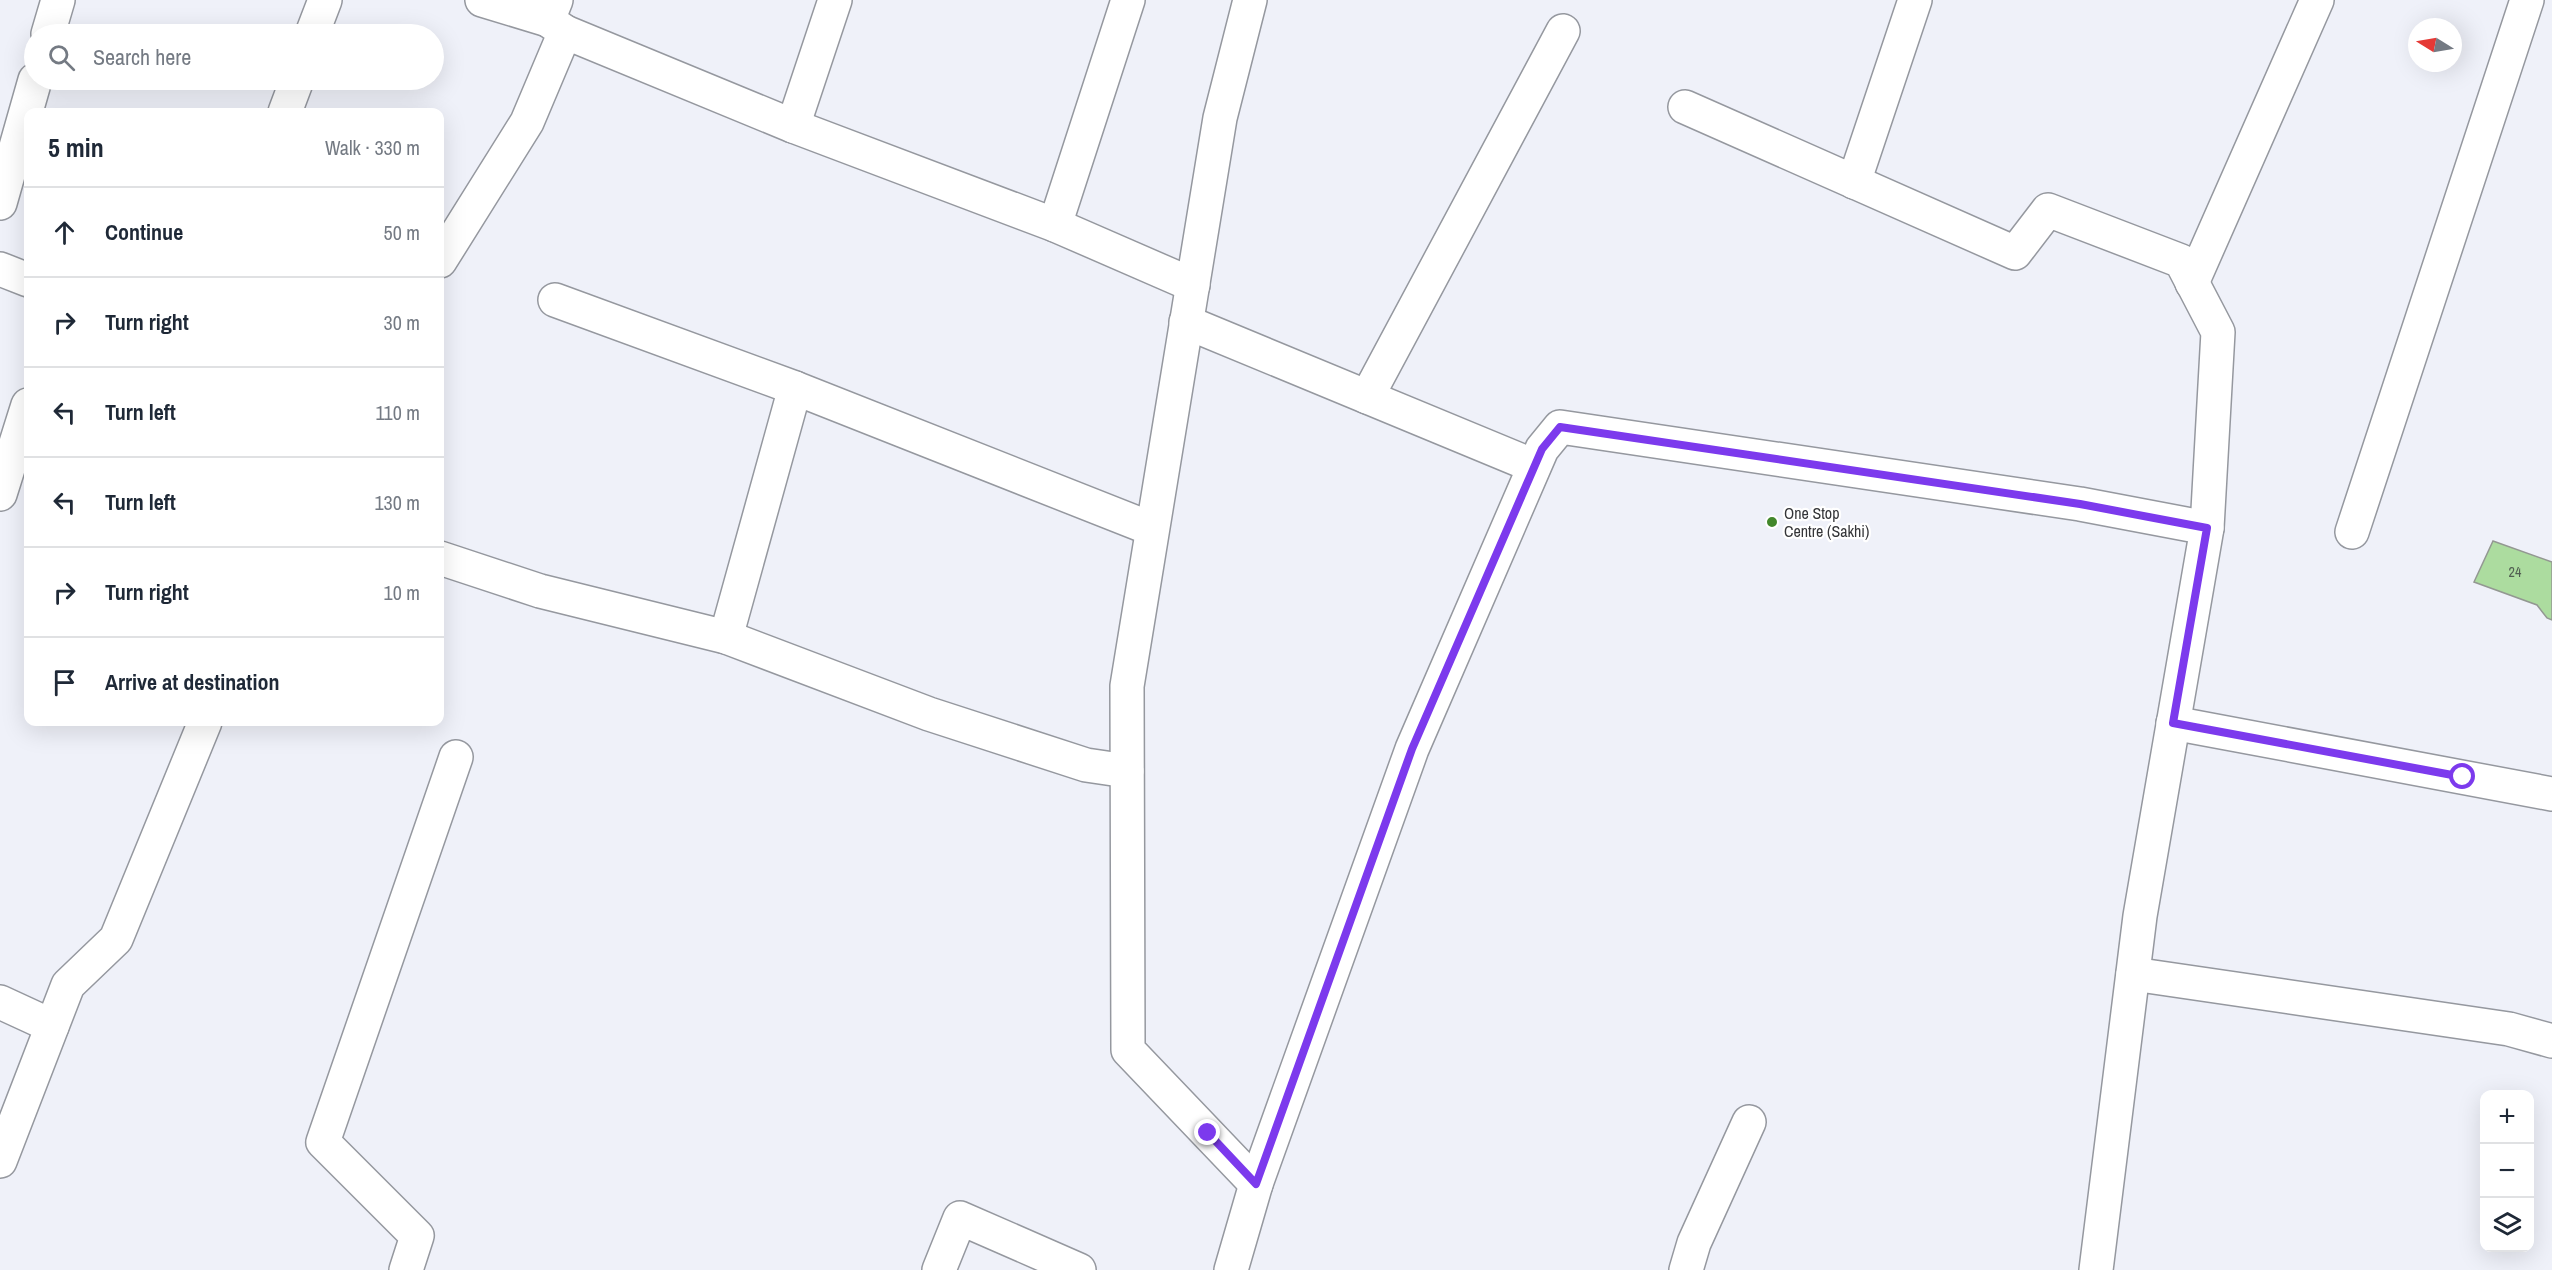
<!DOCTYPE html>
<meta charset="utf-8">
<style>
body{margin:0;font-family:"Archivo Narrow",sans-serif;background:#f2f2f3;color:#1f2937}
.controls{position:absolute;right:18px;bottom:18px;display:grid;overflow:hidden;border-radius:12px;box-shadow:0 6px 24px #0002}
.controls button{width:54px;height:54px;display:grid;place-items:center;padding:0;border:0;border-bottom:2px solid #e0e1e3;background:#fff;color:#1f2937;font:30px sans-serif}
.compass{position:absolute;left:2408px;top:18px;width:54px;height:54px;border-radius:50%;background:#fff;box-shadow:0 6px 24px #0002;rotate:281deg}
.stop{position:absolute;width:18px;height:18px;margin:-14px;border:4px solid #7c3aed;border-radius:50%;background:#fff}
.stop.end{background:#7c3aed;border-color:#fff;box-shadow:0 2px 6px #0008}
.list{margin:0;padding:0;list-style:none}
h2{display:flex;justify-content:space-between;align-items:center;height:78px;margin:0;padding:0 24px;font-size:26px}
h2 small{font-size:20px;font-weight:400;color:#747a83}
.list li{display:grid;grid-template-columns:39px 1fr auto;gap:18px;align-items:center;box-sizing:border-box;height:90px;padding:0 24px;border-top:2px solid #e0e1e3}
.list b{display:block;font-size:22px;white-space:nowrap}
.list em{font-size:20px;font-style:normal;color:#747a83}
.icon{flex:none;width:33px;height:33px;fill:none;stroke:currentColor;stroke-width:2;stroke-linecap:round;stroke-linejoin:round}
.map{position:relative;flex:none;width:2552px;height:1270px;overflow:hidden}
.search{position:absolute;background:#fff;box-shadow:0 6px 24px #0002;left:24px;top:24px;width:420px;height:66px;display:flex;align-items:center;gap:15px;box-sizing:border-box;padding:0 21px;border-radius:33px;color:#747a83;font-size:22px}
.panel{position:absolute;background:#fff;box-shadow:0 6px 24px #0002;left:24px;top:108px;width:420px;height:618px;border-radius:12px}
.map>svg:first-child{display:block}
.building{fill:#acdc9f;stroke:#939892;stroke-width:1.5}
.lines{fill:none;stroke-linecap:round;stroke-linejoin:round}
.minor-casing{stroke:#95989f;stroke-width:36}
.minor{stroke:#fff;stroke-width:33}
.route{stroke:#7c3aed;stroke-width:8}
.poi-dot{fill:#42872b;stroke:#fff;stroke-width:2}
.labels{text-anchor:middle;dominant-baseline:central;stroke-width:4.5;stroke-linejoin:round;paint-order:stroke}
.number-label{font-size:14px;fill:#525f52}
.poi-label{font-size:16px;fill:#343538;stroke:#fff;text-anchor:start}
</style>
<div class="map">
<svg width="2552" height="1270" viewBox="0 0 2552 1270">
<rect width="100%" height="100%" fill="#eff1f9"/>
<polygon class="building" points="2493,541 2552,562 2552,620 2547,618 2537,605 2474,582"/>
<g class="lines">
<g class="minor-casing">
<g id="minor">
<polyline points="482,0 548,20"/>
<polyline points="1250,0 1220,118 1127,686 1128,1050 1256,1184"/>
<polyline points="565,32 793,126 1055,225 1193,285"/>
<polyline points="48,34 58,0"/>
<polyline points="312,34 325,0"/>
<polyline points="1685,107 2015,253 2048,210 2181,261 2218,332 2207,528 2140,916 2096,1270"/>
<polyline points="285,112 297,80"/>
<polyline points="793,126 835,0"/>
<polyline points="1854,182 1915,0"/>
<polyline points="0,203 35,80"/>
<polyline points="1055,225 1128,0"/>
<polyline points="440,261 527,122 565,32 548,20 556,0"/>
<polyline points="0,269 28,280"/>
<polyline points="2192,283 2317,0"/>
<polyline points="555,300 795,388"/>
<polyline points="1186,322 1534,466"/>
<polyline points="1367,397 1563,31"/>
<polyline points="0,494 28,405"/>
<polyline points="2352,532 2527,0"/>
<polyline points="440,558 540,591 726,637 929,714 1086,765 1127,771"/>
<polyline points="726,637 795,388 1152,529"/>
<polyline points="2173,723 2552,794"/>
<polyline points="2133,974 2509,1029 2552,1041"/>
<polyline points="0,1002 52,1026"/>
<polyline points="0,1161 68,985 116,939 205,722"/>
<polyline points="406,1270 417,1236 323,1142 456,757"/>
<polyline points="939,1270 960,1218 1079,1270"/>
<polyline points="1231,1270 1256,1184 1412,749 1542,449 1560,427 2080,504 2207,528"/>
<polyline points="1686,1270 1694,1243 1749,1122"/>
</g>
</g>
<use href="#minor" class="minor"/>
</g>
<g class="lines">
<polyline class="route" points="1208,1133 1256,1184 1412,749 1542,449 1560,427 2080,504 2207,528 2173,723 2463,777"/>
</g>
<circle class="poi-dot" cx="1772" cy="522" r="6"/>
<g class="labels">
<g class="number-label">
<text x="2515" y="572">24</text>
</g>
<g class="poi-label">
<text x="1784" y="513">One Stop<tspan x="1784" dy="18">Centre (Sakhi)</tspan></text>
</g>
</g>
</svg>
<div class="controls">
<button>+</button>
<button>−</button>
<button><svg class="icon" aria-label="layers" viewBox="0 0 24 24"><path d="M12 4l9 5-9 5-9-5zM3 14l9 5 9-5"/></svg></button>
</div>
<svg class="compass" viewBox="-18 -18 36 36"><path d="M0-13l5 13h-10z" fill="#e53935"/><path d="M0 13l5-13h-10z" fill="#747a83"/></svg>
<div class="stop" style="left:2463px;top:777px"></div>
<div class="stop end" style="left:1208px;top:1133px"></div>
<div class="search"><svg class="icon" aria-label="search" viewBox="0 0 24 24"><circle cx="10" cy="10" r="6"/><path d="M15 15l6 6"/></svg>Search here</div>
<section class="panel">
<h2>5 min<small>Walk · 330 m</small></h2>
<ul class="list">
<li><svg class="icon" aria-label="ahead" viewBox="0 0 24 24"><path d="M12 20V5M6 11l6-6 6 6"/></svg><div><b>Continue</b></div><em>50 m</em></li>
<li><svg class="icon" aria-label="right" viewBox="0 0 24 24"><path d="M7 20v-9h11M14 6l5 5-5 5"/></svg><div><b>Turn right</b></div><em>30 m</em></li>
<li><svg class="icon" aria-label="left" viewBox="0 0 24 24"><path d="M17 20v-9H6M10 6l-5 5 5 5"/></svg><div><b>Turn left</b></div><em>110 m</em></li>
<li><svg class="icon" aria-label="left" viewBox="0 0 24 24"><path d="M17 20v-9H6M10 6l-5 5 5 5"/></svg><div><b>Turn left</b></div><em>130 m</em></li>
<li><svg class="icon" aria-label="right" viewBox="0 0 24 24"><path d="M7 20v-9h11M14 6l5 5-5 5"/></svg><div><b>Turn right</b></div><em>10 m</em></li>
<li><svg class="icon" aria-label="arrive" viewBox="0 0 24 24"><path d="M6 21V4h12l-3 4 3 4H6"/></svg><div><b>Arrive at destination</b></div></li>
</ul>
</section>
</div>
